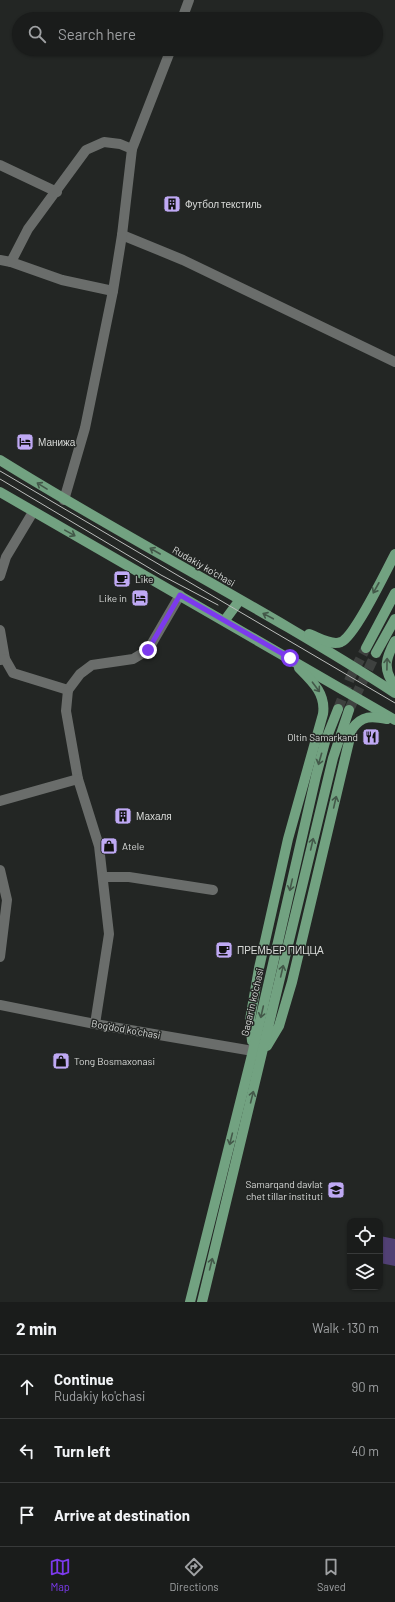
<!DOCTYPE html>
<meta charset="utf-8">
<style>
body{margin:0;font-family:Barlow,sans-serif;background:#232524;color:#f1f3f6}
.controls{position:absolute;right:12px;bottom:12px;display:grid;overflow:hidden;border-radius:8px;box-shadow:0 1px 3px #0004}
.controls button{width:36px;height:36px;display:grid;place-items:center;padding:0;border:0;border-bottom:1px solid #383a3a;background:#1a1c1b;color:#f1f3f6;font:20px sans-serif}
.stop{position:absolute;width:12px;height:12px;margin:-9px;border:3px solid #7c3aed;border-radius:50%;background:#fff}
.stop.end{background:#7c3aed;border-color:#fff;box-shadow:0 1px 4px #0008}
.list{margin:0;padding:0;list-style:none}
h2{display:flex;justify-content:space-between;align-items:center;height:52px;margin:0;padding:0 16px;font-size:17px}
h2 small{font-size:13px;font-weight:400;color:#9fa1a3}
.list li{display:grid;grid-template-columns:26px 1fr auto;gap:12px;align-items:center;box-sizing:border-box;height:64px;padding:0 16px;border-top:1px solid #383a3a}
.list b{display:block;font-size:15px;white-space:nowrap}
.list p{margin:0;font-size:13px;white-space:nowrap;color:#9fa1a3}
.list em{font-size:13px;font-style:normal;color:#9fa1a3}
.icon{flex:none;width:22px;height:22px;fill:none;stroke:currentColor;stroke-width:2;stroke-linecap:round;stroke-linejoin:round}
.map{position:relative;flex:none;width:395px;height:1302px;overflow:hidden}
.search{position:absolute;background:#1a1c1b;box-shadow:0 1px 3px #0004;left:12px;right:12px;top:12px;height:44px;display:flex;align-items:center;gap:10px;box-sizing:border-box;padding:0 14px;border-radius:22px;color:#9fa1a3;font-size:15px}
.sheet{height:244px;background:#1a1c1b}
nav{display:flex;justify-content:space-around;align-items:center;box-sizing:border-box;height:56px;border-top:1px solid #383a3a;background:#1a1c1b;font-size:11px;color:#9fa1a3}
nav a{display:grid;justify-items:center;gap:2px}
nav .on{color:#7c3aed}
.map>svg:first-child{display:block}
.pitch{fill:#514074}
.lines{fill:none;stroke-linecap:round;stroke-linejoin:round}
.major-tunnel{stroke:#3e413f;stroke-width:10;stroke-dasharray:10 5;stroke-linecap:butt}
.minor{stroke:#6a6d6b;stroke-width:10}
.major{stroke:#72a281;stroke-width:10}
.tram{stroke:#bbbdbb;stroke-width:1}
.oneway{stroke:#435849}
.route{stroke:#7c3aed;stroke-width:5}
.labels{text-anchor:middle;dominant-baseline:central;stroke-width:3;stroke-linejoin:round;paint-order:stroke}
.poi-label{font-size:10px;fill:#d9dbd9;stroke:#232624;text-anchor:start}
.street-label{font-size:10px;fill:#d9dbd9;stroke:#232624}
</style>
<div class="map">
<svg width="395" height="1302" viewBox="0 0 395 1302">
<rect width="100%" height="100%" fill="#232624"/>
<polygon class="pitch" points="380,1236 395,1239 395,1266 380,1263"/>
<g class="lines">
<g class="major-tunnel">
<polyline points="338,709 351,676 366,648"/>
<polyline points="349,710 376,653"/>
</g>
<g class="minor">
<polyline points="182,19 189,0"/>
<polyline points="0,165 57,192"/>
<polyline points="122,235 183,260 395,362"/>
<polyline points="0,260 11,262 62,280 113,291"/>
<polyline points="11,262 28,229 86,150 104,142 120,144 132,149"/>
<polyline points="64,500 85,428 113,291 122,235 132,149 171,49"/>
<polyline points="0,576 6,557 33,512"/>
<polyline points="0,630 5,659 0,660"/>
<polyline points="5,659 13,673 68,690 80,674 92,665 133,659 148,650 180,595"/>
<polyline points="68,690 66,711 78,779"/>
<polyline points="0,801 78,779 99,846 109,934 95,1024"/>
<polyline points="0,870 7,900 0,957"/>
<polyline points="103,877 129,877 213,890"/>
<polyline points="0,1005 95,1024 253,1051"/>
</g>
<g class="major">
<path d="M 0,460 C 130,541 267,610 395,693"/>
<polyline points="0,492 395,720"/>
<polyline points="225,620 239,601"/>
<path d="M 309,634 C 318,637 331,646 341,642 C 355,636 386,571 395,554"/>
<path d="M 395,641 C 386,658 382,669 395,686"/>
<polyline points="366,648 395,593"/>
<polyline points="376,653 395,619"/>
<path d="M 252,1041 L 250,1020 L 259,968 L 288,839 L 323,714 C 326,694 313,682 299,668"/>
<path d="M 267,1046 L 279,1026 L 292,982 L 352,729 C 362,715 372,716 387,719"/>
<polyline points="190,1302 253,1051 316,776 325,742 338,709"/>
<polyline points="202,1302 333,758 349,710"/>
</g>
<g class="tram">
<polyline points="0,471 395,703"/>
<polyline points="0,479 161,575 218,605"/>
</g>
</g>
<defs><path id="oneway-shaft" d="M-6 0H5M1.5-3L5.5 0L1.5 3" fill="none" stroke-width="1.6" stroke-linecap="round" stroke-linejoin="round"/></defs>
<g class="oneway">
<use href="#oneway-shaft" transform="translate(42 486) rotate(-148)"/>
<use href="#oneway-shaft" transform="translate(70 533) rotate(29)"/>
<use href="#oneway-shaft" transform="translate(155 551) rotate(-150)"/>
<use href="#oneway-shaft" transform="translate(376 588) rotate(119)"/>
<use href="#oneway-shaft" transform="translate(268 616) rotate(-152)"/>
<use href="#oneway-shaft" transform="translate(387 664) rotate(-89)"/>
<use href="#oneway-shaft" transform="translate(316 687) rotate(53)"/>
<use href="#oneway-shaft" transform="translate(320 759) rotate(106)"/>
<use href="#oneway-shaft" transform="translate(335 802) rotate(-77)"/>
<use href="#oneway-shaft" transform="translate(312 844) rotate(-77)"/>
<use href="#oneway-shaft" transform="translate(291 885) rotate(103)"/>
<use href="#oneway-shaft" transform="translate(282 971) rotate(-77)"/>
<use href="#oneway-shaft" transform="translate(262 1012) rotate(103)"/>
<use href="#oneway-shaft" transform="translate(252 1097) rotate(-76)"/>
<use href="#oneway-shaft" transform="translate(231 1139) rotate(104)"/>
<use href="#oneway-shaft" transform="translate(211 1264) rotate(-76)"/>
</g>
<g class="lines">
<polyline class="route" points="148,650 180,595 290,658"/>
</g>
<defs>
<g id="building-square" transform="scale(0.9)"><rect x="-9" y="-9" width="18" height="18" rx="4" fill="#bfa9f4" stroke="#232624"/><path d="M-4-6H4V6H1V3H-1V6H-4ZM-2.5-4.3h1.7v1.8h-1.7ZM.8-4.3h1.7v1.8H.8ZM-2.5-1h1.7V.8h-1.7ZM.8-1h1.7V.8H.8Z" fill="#111"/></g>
<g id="hotel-square" transform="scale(0.9)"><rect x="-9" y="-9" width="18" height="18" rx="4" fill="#bfa9f4" stroke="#232624"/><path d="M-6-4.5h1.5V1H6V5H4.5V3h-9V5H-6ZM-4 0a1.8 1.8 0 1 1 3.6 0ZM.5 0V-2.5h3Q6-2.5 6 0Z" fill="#111"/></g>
<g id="cafe-square" transform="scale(0.9)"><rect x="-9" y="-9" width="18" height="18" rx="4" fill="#bfa9f4" stroke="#232624"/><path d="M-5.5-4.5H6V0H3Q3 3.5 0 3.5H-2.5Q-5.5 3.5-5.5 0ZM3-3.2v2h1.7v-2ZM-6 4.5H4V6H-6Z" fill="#111"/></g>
<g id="restaurant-square" transform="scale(0.9)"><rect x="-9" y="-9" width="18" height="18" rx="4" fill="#bfa9f4" stroke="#232624"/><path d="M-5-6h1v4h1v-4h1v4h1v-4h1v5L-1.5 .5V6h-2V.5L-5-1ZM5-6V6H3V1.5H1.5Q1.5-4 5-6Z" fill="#111"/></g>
<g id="shop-square" transform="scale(0.9)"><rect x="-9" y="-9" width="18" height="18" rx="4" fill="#bfa9f4" stroke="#232624"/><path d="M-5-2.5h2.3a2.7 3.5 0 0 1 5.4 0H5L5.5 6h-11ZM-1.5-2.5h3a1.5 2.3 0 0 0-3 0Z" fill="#111"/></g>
<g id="university-square" transform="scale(0.9)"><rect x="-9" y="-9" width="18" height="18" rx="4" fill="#bfa9f4" stroke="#232624"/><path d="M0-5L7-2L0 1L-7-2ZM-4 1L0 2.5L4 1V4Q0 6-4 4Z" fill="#111"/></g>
</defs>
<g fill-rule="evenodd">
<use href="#building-square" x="172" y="204"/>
<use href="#hotel-square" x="25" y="442"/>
<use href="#cafe-square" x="122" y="579"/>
<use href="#hotel-square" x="140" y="598"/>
<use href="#restaurant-square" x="371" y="737"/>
<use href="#building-square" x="123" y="816"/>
<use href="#shop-square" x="109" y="846"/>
<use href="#cafe-square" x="224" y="950"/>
<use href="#shop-square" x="61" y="1061"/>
<use href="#university-square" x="336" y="1190"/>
</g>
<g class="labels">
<g class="poi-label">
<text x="185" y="204">Футбол текстиль</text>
<text x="38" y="442">Манижа</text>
<text x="135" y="579">Like</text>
<text x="127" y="598" text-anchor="end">Like in</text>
<text x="358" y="737" text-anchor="end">Oltin Samarkand</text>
<text x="136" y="816">Махаля</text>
<text x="122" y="846">Atele</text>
<text x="237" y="950">ПРЕМЬЕР ПИЦЦА</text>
<text x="74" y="1061">Tong Bosmaxonasi</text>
<text x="323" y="1184" text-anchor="end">Samarqand davlat<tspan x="323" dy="12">chet tillar instituti</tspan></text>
</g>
<g class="street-label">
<text transform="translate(204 566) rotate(30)">Rudakiy ko'chasi</text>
<text transform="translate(252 1002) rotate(-77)">Gagarin ko'chasi</text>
<text transform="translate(126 1029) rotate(10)">Bog'dod ko'chasi</text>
</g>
</g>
</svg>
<div class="controls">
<button><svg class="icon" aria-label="locate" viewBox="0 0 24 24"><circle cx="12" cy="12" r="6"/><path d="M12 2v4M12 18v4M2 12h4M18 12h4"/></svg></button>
<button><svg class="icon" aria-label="layers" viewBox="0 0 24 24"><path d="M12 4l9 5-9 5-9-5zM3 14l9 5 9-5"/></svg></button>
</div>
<div class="stop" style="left:290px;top:658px"></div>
<div class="stop end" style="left:148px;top:650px"></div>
<div class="search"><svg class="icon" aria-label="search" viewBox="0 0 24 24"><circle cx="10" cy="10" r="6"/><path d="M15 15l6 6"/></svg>Search here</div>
</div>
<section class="sheet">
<h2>2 min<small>Walk · 130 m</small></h2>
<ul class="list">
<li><svg class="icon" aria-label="ahead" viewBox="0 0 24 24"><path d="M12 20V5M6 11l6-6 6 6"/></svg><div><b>Continue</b><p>Rudakiy ko'chasi</p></div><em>90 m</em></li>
<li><svg class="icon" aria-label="left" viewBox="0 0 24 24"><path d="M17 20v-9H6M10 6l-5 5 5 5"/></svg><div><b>Turn left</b></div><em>40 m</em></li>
<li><svg class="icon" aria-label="arrive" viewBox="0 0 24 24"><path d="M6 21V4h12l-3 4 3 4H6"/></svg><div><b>Arrive at destination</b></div></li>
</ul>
</section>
<nav>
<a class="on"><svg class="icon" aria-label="map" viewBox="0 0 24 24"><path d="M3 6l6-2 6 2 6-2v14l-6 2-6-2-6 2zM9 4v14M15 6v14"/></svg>Map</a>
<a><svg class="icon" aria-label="directions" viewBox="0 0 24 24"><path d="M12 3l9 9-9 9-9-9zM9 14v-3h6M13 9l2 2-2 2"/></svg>Directions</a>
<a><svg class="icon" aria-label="saved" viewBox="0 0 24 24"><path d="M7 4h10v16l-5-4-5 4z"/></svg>Saved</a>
</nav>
